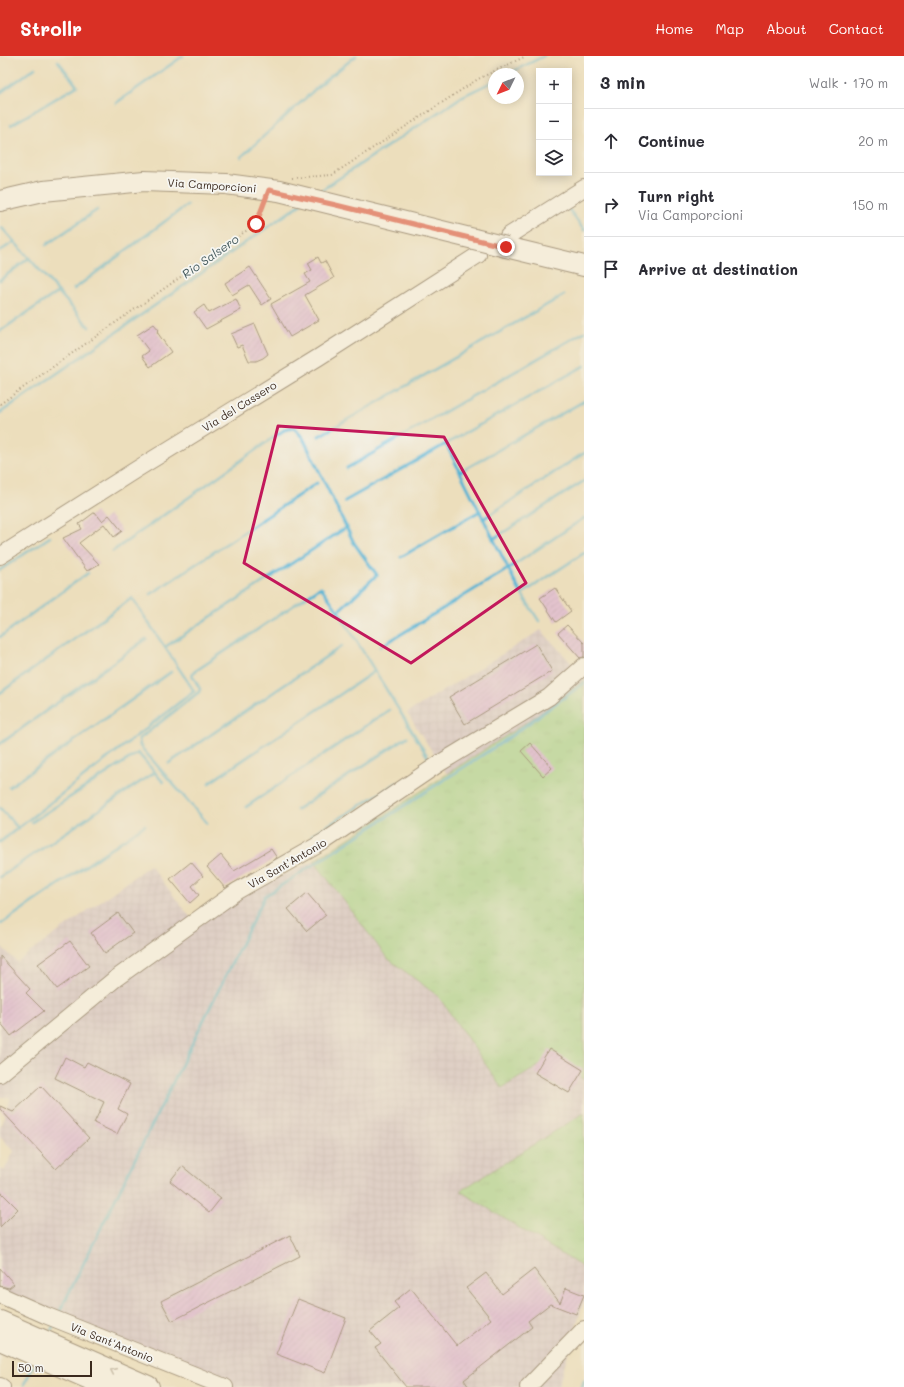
<!DOCTYPE html>
<meta charset="utf-8">
<style>
body{margin:0;font-family:Mali,sans-serif;background:#f2f2f3;color:#2b2b33}
.controls{position:absolute;right:12px;top:12px;display:grid;overflow:hidden;border-radius:0px;box-shadow:0 2px 10px #0003}
.controls button{width:36px;height:36px;display:grid;place-items:center;padding:0;border:0;border-bottom:1px solid #e1e1e2;background:#fff;color:#2b2b33;font:20px sans-serif}
.compass{position:absolute;left:488px;top:12px;width:36px;height:36px;border-radius:50%;background:#fff;box-shadow:0 2px 10px #0003;rotate:227deg}
.scale{position:absolute;left:12px;bottom:10px;width:80px;box-sizing:border-box;padding-left:4px;border:2px solid #3b2a1e;border-top:0;font-size:11px;line-height:14px;white-space:nowrap;color:#3b2a1e;-webkit-text-stroke:3px #f6f6f2;paint-order:stroke}
.stop{position:absolute;width:12px;height:12px;margin:-9px;border:3px solid #d93025;border-radius:50%;background:#fff}
.stop.end{background:#d93025;border-color:#fff;box-shadow:0 1px 4px #0008}
.list{margin:0;padding:0;list-style:none}
h2{display:flex;justify-content:space-between;align-items:center;height:52px;margin:0;padding:0 16px;font-size:17px}
h2 small{font-size:13px;font-weight:400;color:#7c7c81}
.list li{display:grid;grid-template-columns:26px 1fr auto;gap:12px;align-items:center;box-sizing:border-box;height:64px;padding:0 16px;border-top:1px solid #e1e1e2}
.list b{display:block;font-size:15px;white-space:nowrap}
.list p{margin:0;font-size:13px;white-space:nowrap;color:#7c7c81}
.list em{font-size:13px;font-style:normal;color:#7c7c81}
.icon{flex:none;width:22px;height:22px;fill:none;stroke:currentColor;stroke-width:2;stroke-linecap:round;stroke-linejoin:round}
.map{position:relative;flex:none;width:584px;height:1331px;overflow:hidden}
header{display:flex;align-items:center;gap:24px;box-sizing:border-box;height:56px;padding:0 20px;background:#d93025;color:#fff}
header strong{font-size:19px}
nav{display:flex;gap:22px;margin-inline-start:auto;font-size:14px}
main{display:flex}
aside{flex:1;background:#fff}
.map>svg:first-child{display:block}
.industrial{fill:url(#industrial-grid)}
.grass{fill:url(#grass-tufts);stroke:#6a7e52}
.lines{fill:none;stroke-linecap:round;stroke-linejoin:round}
.stream{stroke:#55b3d3;stroke-width:3}
.building{fill:url(#building-hatch)}
.minor-casing{stroke:#564536;stroke-width:18}
.major-casing{stroke:#564536;stroke-width:22}
.highway-casing{stroke:#564536;stroke-width:24}
.path{stroke:#564536;stroke-width:2;stroke-dasharray:1 3;stroke-linecap:butt}
.minor{stroke:#fff;stroke-width:16}
.major{stroke:#fff;stroke-width:20}
.highway{stroke:#fff;stroke-width:22}
.major-bridge-casing{stroke:#564536;stroke-width:22;stroke-linecap:butt}
.major-bridge{stroke:#fff;stroke-width:20}
.oneway{stroke:#a79f9a}
.route{stroke:#d93025;stroke-width:5}
.marked{fill:none;stroke:#c2185b;stroke-width:3;stroke-linejoin:round}
.labels{text-anchor:middle;dominant-baseline:central;stroke-width:3.5;stroke-linejoin:round;paint-order:stroke}
.street-label{font-size:11px;fill:#3b2a1e;stroke:#f6f6f2}
.water-label{font-size:12px;font-style:italic;fill:#445a5d;stroke:#f6f6f2}
</style>
<header>
<strong>Strollr</strong>
<nav><a>Home</a><a>Map</a><a>About</a><a>Contact</a></nav>
</header>
<main>
<div class="map">
<svg width="584" height="1331" viewBox="0 0 584 1331">
<defs>
<pattern id="industrial-grid" width="8" height="8" patternUnits="userSpaceOnUse"><rect width="8" height="8" fill="#cebed1"/><path d="M0 4h8M4 0v8" fill="none" stroke="#b2a3b3"/></pattern>
<pattern id="grass-tufts" width="24" height="20" patternUnits="userSpaceOnUse"><rect width="24" height="20" fill="#98d387"/><path d="M3 7l-1-3M5 7V3M7 7l1-3M15 17l-1-3M17 17v-4M19 17l1-3" fill="none" stroke="#84b574"/></pattern>
<pattern id="building-hatch" width="6" height="6" patternUnits="userSpaceOnUse"><rect width="6" height="6" fill="#d6a1e3"/><path d="M-1 1l2-2M0 6l6-6M5 7l2-2" fill="none" stroke="#af83b7"/></pattern>
</defs>
<rect width="100%" height="100%" fill="#f6f6f2"/>
<filter id="ink" filterUnits="userSpaceOnUse"><feTurbulence type="fractalNoise" baseFrequency=".025" numOctaves="2"/><feDisplacementMap in="SourceGraphic" scale="8" xChannelSelector="R" yChannelSelector="G"/><feConvolveMatrix kernelMatrix="1 2 1 2 8 2 1 2 1" color-interpolation-filters="sRGB"/></filter>
<filter id="wash" filterUnits="userSpaceOnUse"><feTurbulence type="fractalNoise" baseFrequency=".012" numOctaves="4" result="noise"/><feDisplacementMap in="SourceGraphic" scale="16" xChannelSelector="R" yChannelSelector="G"/><feGaussianBlur stdDeviation="0.9" result="paint"/><feColorMatrix in="noise" values="0 0 0 0 0 0 0 0 0 0 0 0 0 0 0 0 0 1.4 0 .05"/><feComposite in="paint" operator="in"/></filter>
<g filter="url(#wash)">
<rect width="100%" height="100%" fill="#ecdebc"/>
<g class="industrial">
<polygon points="541,574 584,621 584,624 539,658 447,718 407,657"/>
<polygon points="314,805 387,902 438,940 502,1031 552,1002 584,1024 584,1057 460,1135 584,1212 584,1244 558,1331 234,1331 45,1257 0,1238 0,1113 4,1115 14,1095 0,1081 0,1072 10,1041 0,1041 0,889 17,906 150,809 197,870 242,837"/>
</g>
<g class="grass">
<polygon points="584,624 584,1024 552,1002 502,1032 438,940 387,902 314,805 539,658"/>
<polygon points="584,1057 584,1212 460,1135"/>
</g>
<g class="lines">
<g class="stream">
<polyline points="508,18 544,0"/>
<polyline points="0,37 35,12"/>
<polyline points="116,47 183,0"/>
<polyline points="11,69 77,30 58,5"/>
<polyline points="241,101 322,27 356,0"/>
<polyline points="317,137 463,40 494,25"/>
<polyline points="567,151 584,174"/>
<polyline points="2,172 29,202 89,271"/>
<polyline points="46,189 97,154"/>
<polyline points="0,195 14,186"/>
<polyline points="0,224 29,202"/>
<polyline points="74,233 187,149"/>
<polyline points="0,275 58,236"/>
<polyline points="0,357 301,148"/>
<polyline points="319,380 564,239"/>
<polyline points="446,388 518,532 539,565"/>
<polyline points="347,412 584,276"/>
<polyline points="460,416 584,345"/>
<polyline points="345,445 584,310"/>
<polyline points="483,463 584,397"/>
<polyline points="493,483 584,425"/>
<polyline points="113,495 284,374 294,372 303,382 354,487 377,519 338,555 431,706"/>
<polyline points="401,501 480,455"/>
<polyline points="0,514 50,481"/>
<polyline points="151,538 317,427"/>
<polyline points="522,538 584,497"/>
<polyline points="0,581 88,517"/>
<polyline points="165,591 347,471"/>
<polyline points="380,591 508,513 584,462"/>
<polyline points="0,637 132,542 194,635 0,786"/>
<polyline points="0,688 146,583"/>
<polyline points="169,707 342,590"/>
<polyline points="209,727 375,615"/>
<polyline points="9,731 171,616"/>
<polyline points="246,751 389,654"/>
<polyline points="0,752 18,772"/>
<polyline points="296,754 407,681"/>
<polyline points="32,766 138,697 163,726"/>
<polyline points="207,767 140,690 139,683 199,636 200,633 192,619 194,616 321,531 338,555"/>
<polyline points="312,779 397,727"/>
<polyline points="0,821 155,716"/>
<polyline points="1,868 145,769"/>
<polyline points="58,1259 265,840 504,685 584,627"/>
<polyline points="51,1275 54,1268"/>
<polyline points="24,1329 33,1310"/>
<polyline points="582,1331 584,1325"/>
</g>
</g>
<g id="blocks">
<g class="building">
<polygon points="318,201 321,207 325,205 334,222 305,239 319,264 290,281 271,248 310,226 305,218 312,214 308,207"/>
<polygon points="250,211 271,243 262,249 249,229 232,239 225,227"/>
<polygon points="236,243 241,254 206,273 194,256 204,249 209,257"/>
<polygon points="154,268 159,274 157,276 171,296 150,311 142,300 149,295 137,279"/>
<polygon points="255,268 268,298 263,302 256,305 249,305 242,289 237,291 231,278"/>
<polygon points="95,456 102,465 109,459 122,475 114,481 104,468 79,487 99,508 87,515 63,482 82,473 79,468"/>
<polygon points="555,532 571,555 556,566 540,542"/>
<polygon points="567,569 584,587 584,601 580,602 558,577"/>
<polygon points="536,588 552,615 465,668 449,641"/>
<polygon points="530,687 552,712 543,720 521,695"/>
<polygon points="271,793 277,802 225,832 207,811 221,799 234,815"/>
<polygon points="191,806 203,820 192,830 199,839 190,847 170,823"/>
<polygon points="307,837 326,859 307,875 288,853"/>
<polygon points="118,857 133,877 105,897 91,877"/>
<polygon points="70,885 89,910 57,933 38,908"/>
<polygon points="0,900 30,933 26,937 44,955 11,980 0,966"/>
<polygon points="549,993 583,1014 569,1037 535,1017"/>
<polygon points="65,1001 84,1011 87,1006 130,1028 118,1053 127,1058 117,1078 94,1067 104,1046 55,1022"/>
<polygon points="41,1030 89,1082 56,1113 0,1053 0,1050 13,1056"/>
<polygon points="182,1110 221,1142 209,1157 170,1125"/>
<polygon points="0,1135 18,1153 0,1171"/>
<polygon points="290,1179 300,1200 172,1265 161,1245"/>
<polygon points="0,1212 14,1228 9,1232 0,1230"/>
<polygon points="534,1213 560,1247 566,1232 584,1239 576,1258 550,1248 528,1265 532,1271 464,1324 469,1331 406,1331 375,1292 381,1288 370,1275 399,1252 394,1246 411,1232 457,1290 491,1263 466,1232 486,1217 502,1238"/>
<polygon points="298,1243 346,1262 325,1317 276,1298"/>
</g>
</g>
</g>
<g filter="url(#ink)">
<use href="#blocks" fill-opacity="0" stroke="#564536" stroke-width="1"/>
<g class="lines">
<g class="minor-casing">
<g id="minor">
<polyline points="508,180 584,132"/>
<polyline points="0,500 137,413 319,301 478,199"/>
<polyline points="0,1018 115,923 237,835 325,785 440,707 549,641 584,610"/>
<polyline points="0,1239 45,1259 225,1331"/>
<polyline points="0,1330 2,1331"/>
<polyline points="528,1331 584,1273"/>
</g>
</g>
<g class="major-casing">
<g id="major">
<polyline points="0,145 43,135 144,125 226,128 279,135 474,183"/>
<polyline points="506,191 584,210"/>
</g>
</g>
<g class="highway-casing">
<g id="highway">
<polyline points="0,1266 148,1331"/>
<polyline points="0,1283 110,1331"/>
</g>
</g>
<g class="path">
<polyline points="292,122 332,119 478,23 526,0"/>
<polyline points="0,348 256,168 264,148"/>
</g>
<use href="#minor" class="minor"/>
<use href="#major" class="major"/>
<use href="#highway" class="highway"/>
<g class="major-bridge-casing">
<polyline id="major-bridge" points="474,183 506,191"/>
</g>
<use href="#major-bridge" class="major-bridge"/>
</g>
<defs><path id="oneway-chevron" d="M-2-3.5L2.5 0L-2 3.5" fill="none" stroke-width="1.6" stroke-linecap="round" stroke-linejoin="round"/></defs>
<use class="oneway" href="#oneway-chevron" transform="translate(113 1315) rotate(-156)"/>
</g>
<g class="lines" filter="url(#ink)">
<polyline class="route" points="256,168 269,134 336,149 506,191"/>
</g>
<path d="M0 0H584V1331H0ZM 278,370 L 444,381 L 526,527 L 411,607 L 244,507 Z" fill="#ecdebc" fill-opacity=".55" fill-rule="evenodd"/>
<path class="marked" d="M 278,370 L 444,381 L 526,527 L 411,607 L 244,507 Z"/>
<g class="labels">
<g class="street-label">
<text transform="translate(212 129) rotate(4)">Via Camporcioni</text>
<text transform="translate(239 350) rotate(-32)">Via del Cassero</text>
<text transform="translate(287 807) rotate(-30)">Via Sant'Antonio</text>
<text transform="translate(112 1286) rotate(22)">Via Sant'Antonio</text>
</g>
<g class="water-label">
<text transform="translate(210 200) rotate(-35)">Rio Salsero</text>
</g>
</g>
</svg>
<div class="controls">
<button>+</button>
<button>−</button>
<button><svg class="icon" aria-label="layers" viewBox="0 0 24 24"><path d="M12 4l9 5-9 5-9-5zM3 14l9 5 9-5"/></svg></button>
</div>
<svg class="compass" viewBox="-18 -18 36 36"><path d="M0-13l5 13h-10z" fill="#e53935"/><path d="M0 13l5-13h-10z" fill="#7c7c81"/></svg>
<div class="scale">50 m</div>
<div class="stop" style="left:256px;top:168px"></div>
<div class="stop end" style="left:506px;top:191px"></div>
</div>
<aside>
<h2>3 min<small>Walk · 170 m</small></h2>
<ul class="list">
<li><svg class="icon" aria-label="ahead" viewBox="0 0 24 24"><path d="M12 20V5M6 11l6-6 6 6"/></svg><div><b>Continue</b></div><em>20 m</em></li>
<li><svg class="icon" aria-label="right" viewBox="0 0 24 24"><path d="M7 20v-9h11M14 6l5 5-5 5"/></svg><div><b>Turn right</b><p>Via Camporcioni</p></div><em>150 m</em></li>
<li><svg class="icon" aria-label="arrive" viewBox="0 0 24 24"><path d="M6 21V4h12l-3 4 3 4H6"/></svg><div><b>Arrive at destination</b></div></li>
</ul>
</aside>
</main>
